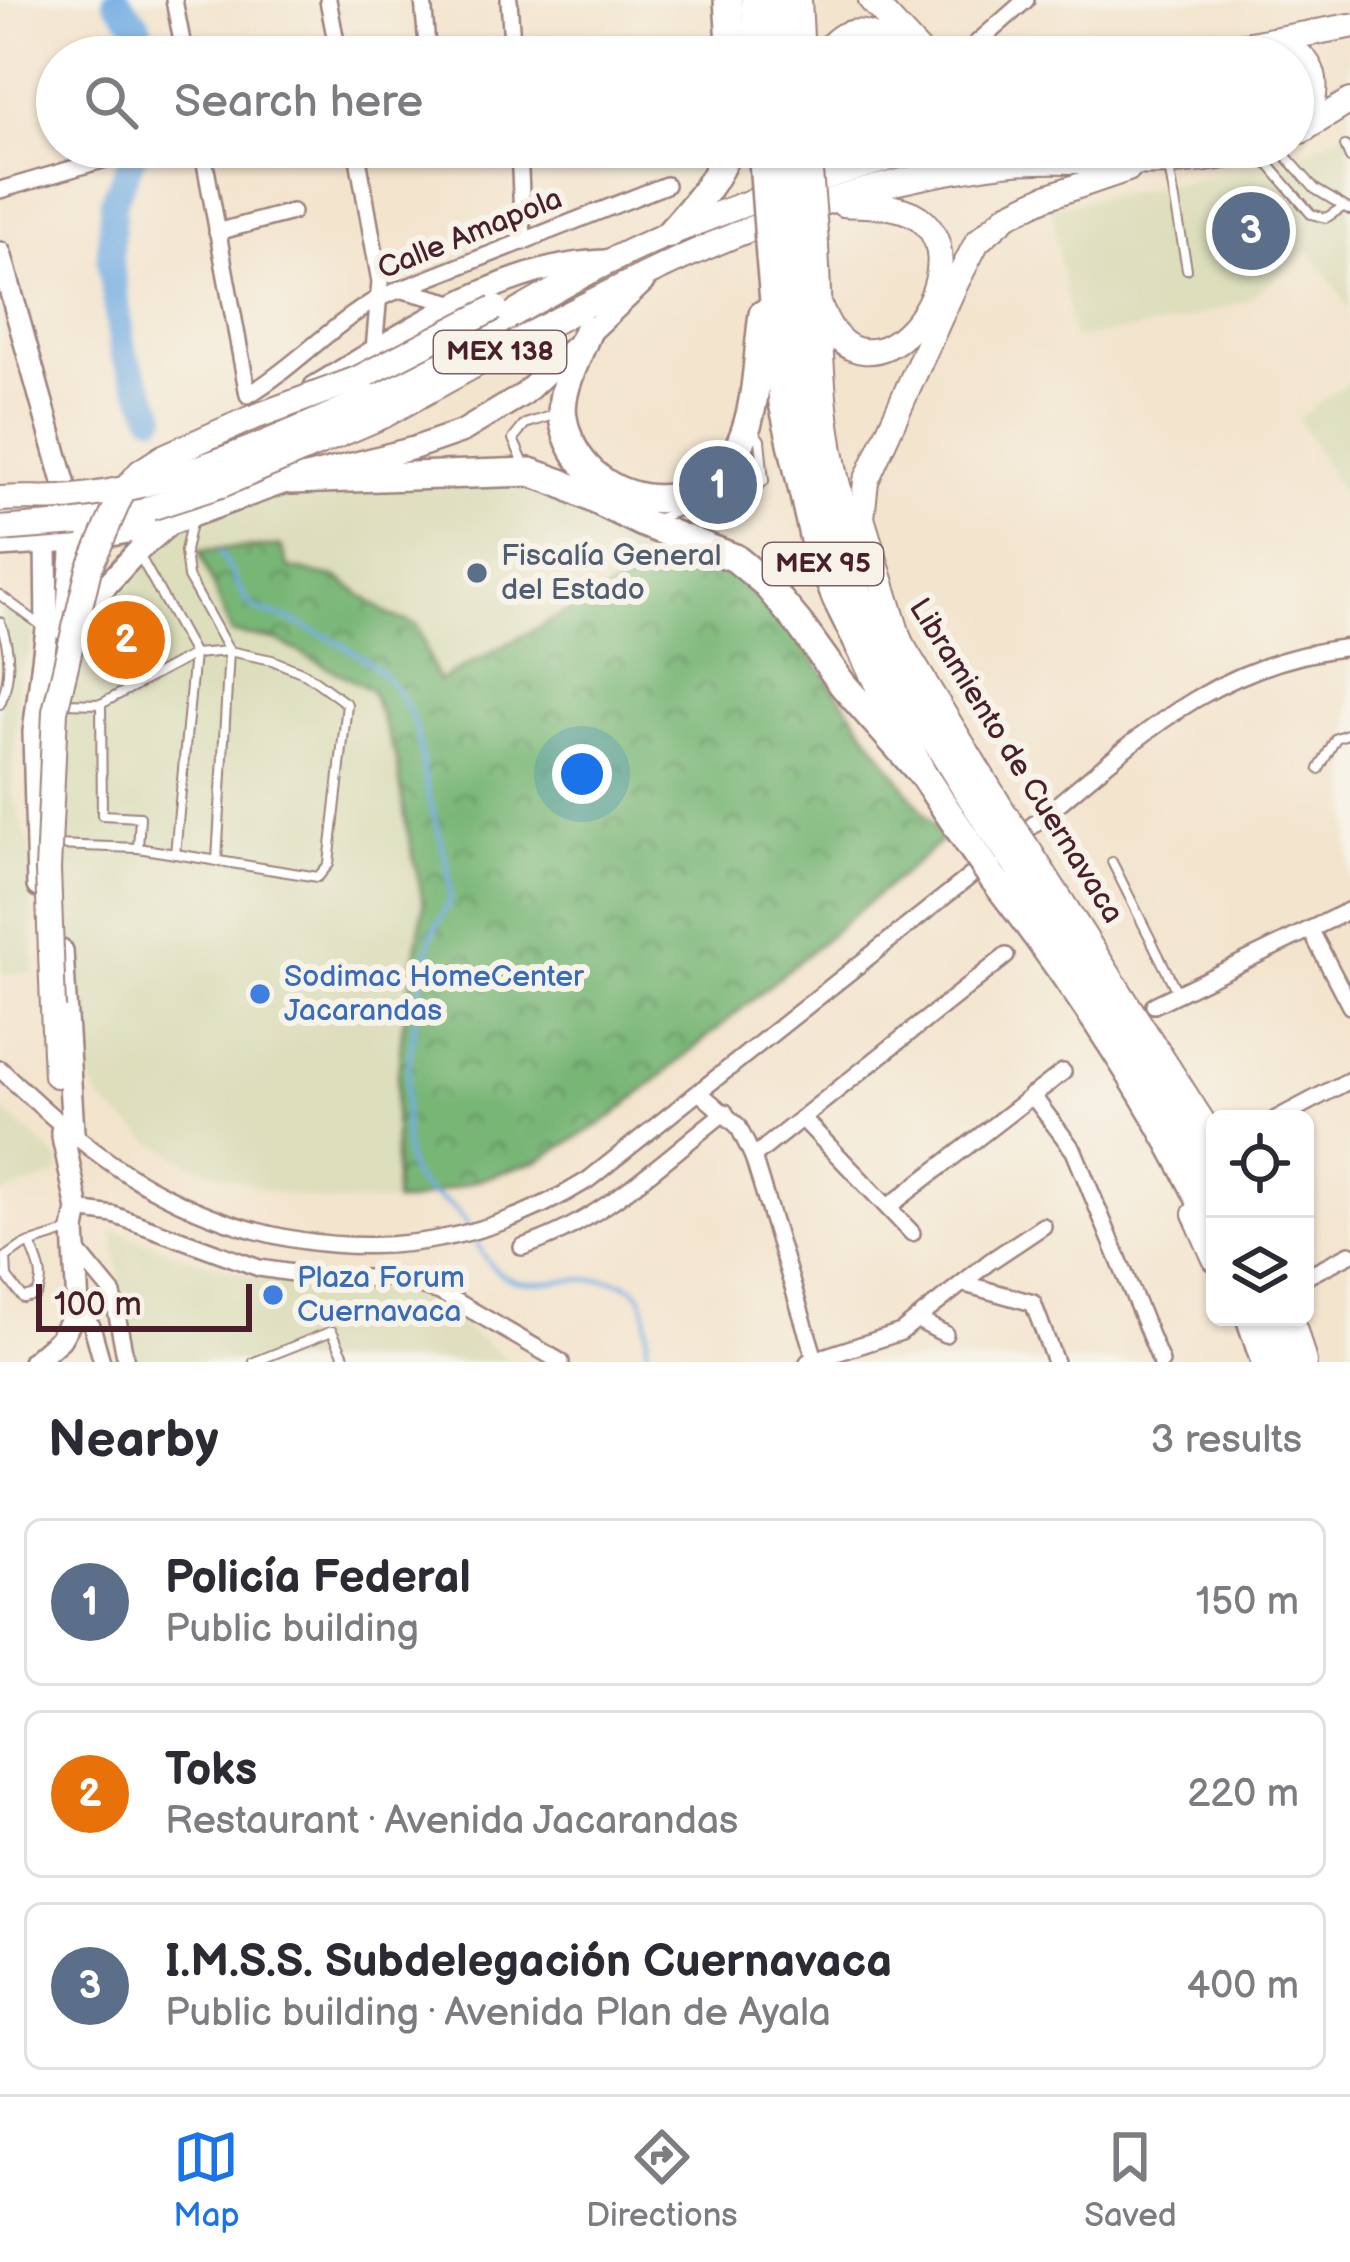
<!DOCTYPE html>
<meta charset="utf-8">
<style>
body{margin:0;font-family:"Balsamiq Sans",sans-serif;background:#f7f7f7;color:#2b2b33}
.controls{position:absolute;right:36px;bottom:36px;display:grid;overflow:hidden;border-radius:18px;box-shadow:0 3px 9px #0004}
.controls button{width:108px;height:108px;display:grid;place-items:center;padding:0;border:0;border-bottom:3px solid #e1e1e2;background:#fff;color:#2b2b33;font:60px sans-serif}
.scale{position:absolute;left:36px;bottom:30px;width:216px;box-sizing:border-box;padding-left:12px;border:6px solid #4a1f2b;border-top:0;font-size:33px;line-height:42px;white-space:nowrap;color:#4a1f2b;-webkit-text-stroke:9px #f7f3e8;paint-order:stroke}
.you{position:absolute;left:582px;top:774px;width:42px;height:42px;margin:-30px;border:9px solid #fff;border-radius:50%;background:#1a73e8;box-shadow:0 0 0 18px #1a73e833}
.badge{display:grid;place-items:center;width:78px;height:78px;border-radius:50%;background:#1a73e8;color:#fff;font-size:39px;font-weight:700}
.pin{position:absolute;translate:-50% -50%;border:6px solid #fff;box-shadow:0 3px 12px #0006}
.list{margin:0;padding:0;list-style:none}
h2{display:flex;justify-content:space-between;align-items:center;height:156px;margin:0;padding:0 48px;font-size:51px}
h2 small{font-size:39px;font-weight:400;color:#7c7c81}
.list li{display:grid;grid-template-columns:78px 1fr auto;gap:36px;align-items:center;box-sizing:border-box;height:168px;margin:0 24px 24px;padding:0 24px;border:3px solid #e1e1e2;border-radius:18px}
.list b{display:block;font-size:45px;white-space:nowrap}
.list p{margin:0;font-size:39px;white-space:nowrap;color:#7c7c81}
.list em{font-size:39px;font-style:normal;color:#7c7c81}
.icon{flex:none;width:66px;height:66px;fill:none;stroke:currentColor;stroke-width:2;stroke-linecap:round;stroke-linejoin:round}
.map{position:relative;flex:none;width:1350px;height:1362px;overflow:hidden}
.search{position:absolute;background:#fff;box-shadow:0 3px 9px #0004;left:36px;right:36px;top:36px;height:132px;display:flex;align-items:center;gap:30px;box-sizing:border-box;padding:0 42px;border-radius:66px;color:#7c7c81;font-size:45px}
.sheet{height:732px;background:#fff}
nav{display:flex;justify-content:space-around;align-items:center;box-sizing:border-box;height:168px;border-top:3px solid #e1e1e2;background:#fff;font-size:33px;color:#7c7c81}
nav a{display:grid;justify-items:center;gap:6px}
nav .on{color:#1a73e8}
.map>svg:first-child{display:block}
.built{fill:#dcdebc}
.forest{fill:url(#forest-crowns);stroke:#616a50;stroke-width:3}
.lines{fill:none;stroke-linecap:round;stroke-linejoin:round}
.stream{stroke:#73ade3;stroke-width:4.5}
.river{stroke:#73ade3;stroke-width:27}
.lane-casing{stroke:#9e827c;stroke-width:12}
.street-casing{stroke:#9e827c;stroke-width:20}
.secondary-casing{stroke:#9e827c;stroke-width:26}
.primary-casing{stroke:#9e827c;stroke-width:28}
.highway-casing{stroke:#9e827c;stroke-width:32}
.lane{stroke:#fff;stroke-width:8}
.street{stroke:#fff;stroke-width:15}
.secondary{stroke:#fff;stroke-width:21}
.primary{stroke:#fff;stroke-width:24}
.highway{stroke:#fff;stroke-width:27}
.primary-bridge-casing{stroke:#9e827c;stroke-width:28;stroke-linecap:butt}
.highway-bridge-casing{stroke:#9e827c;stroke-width:32;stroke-linecap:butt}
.primary-bridge{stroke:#fff;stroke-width:24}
.highway-bridge{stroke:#fff;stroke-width:27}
.service-dot{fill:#5c6f8a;stroke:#f7f3e8;stroke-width:4.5}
.shop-dot{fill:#3f7fe0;stroke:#f7f3e8;stroke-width:4.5}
.labels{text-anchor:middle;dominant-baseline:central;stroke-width:12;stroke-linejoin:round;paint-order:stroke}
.shield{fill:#f7f3e8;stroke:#7e5f64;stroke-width:3}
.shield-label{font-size:27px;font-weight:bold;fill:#4a1f2b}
.street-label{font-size:30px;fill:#4a1f2b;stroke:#f7f3e8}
.service-label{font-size:30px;fill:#4e5e75;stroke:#f7f3e8;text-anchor:start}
.shop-label{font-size:30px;fill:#366cbe;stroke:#f7f3e8;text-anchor:start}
</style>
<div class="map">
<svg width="1350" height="1362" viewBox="0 0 1350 1362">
<defs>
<pattern id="forest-crowns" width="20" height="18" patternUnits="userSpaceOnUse" patternTransform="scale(3)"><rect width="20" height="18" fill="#78b676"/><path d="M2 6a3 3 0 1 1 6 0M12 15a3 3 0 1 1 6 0" fill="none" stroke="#649361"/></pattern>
</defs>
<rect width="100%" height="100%" fill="#f7f3e8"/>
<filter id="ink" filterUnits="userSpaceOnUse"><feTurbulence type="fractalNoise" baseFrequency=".00833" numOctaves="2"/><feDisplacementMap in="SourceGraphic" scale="24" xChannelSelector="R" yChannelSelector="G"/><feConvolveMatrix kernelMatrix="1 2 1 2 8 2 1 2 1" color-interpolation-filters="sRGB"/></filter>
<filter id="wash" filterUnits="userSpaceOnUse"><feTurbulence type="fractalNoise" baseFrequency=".004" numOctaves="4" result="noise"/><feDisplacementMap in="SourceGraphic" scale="48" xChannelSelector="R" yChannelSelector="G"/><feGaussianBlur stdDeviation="2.7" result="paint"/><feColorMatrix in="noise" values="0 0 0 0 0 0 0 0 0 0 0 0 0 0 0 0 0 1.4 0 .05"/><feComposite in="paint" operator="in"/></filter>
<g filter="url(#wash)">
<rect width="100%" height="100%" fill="#f3e4cd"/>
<g class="built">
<polygon points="1350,129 1350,309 1310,251 1245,302 1170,324 1073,339 1051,207 1285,162"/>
<polygon points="1350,381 1350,508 1298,418"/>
<polygon points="506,467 688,548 437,681 417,625 389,615 338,578 288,568 232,633 276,640 371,690 397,760 406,825 424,905 402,1031 395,1111 395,1202 330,1202 264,1190 191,1164 150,1141 100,1100 89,1076 68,925 62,785 79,616 142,542 251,493"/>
<polygon points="0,597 16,609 33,633 30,654 20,672 11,792 30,847 34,973 0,973"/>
<polygon points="0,1108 60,1161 59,1174 0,1195"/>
<polygon points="112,1229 169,1252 257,1278 328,1289 412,1288 511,1362 134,1362"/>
</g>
<polygon class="forest" points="281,546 289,568 338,578 389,615 417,625 438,681 688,548 728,569 785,619 943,840 612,1117 538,1161 409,1202 395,1202 395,1111 402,1031 424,905 406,824 397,760 371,690 276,640 232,633 199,550"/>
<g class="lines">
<path class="stream" d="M 221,553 C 230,567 242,599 253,607 C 262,614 276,614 287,619 C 340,641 396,667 415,726 C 421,746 422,768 427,789 C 434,823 451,860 450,895 C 449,910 436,922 432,936 C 420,980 390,1143 414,1178 C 425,1196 443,1197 457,1211 C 477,1231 481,1271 513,1280 C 548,1291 634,1258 645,1307 C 649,1324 646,1345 647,1362"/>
<g class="river">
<polyline points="116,0 137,24 149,57"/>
<polyline points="137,147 113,202 110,260 123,353 154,414"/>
</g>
</g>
</g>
<g filter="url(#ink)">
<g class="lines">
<g class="lane-casing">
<g id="lane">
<path d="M 1122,57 C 1149,44 1167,32 1190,57"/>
<polyline points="1345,146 1350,158"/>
<polyline points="1278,147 1315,189 1350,210"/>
<polyline points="1258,152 1311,214 1326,218 1343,207"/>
<polyline points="1169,167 1187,269"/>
<polyline points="525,466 513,439 525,424 554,415"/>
<polyline points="656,519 678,511 720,518 764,481 760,440 753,430"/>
<polyline points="191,523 185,551 188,577 229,651 217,861"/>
<polyline points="138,553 194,654 175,854"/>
<polyline points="0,595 42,626"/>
<path d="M 0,622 C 11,650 12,676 0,704"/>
<polyline points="101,704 102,815 140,817 138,848"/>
<polyline points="1319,769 1336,738 1350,733"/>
<polyline points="55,845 138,848 318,877 329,864 347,704 306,674 272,660 229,651 194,654 101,704 63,703"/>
<polyline points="1112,862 1178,994"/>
<path d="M 30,1243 C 37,1260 47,1278 36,1295 L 23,1298 L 7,1277 L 6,1257 L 22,1246 L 69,1231"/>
<polyline points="254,1362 332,1331 346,1360"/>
</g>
</g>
<g class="street-casing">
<g id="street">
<polyline points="174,0 185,57"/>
<polyline points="328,0 339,57"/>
<polyline points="423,0 428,57"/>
<polyline points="509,0 513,57"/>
<polyline points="961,57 1026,0"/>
<path d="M 202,147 L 248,395 C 295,367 331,325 379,298 L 666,185"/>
<polyline points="356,147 380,282 374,350"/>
<polyline points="519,147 523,242"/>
<polyline points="162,151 178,147"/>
<polyline points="0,190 116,156"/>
<polyline points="217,232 292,212"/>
<polyline points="399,289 457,304"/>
<path d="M 1016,839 C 1125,751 1204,663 1350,647"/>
<polyline points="1310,929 1350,1006"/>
<polyline points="1154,1005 1350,910"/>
<path d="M 0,1069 C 46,1112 96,1158 151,1188 C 294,1266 450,1266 588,1180 L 988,862"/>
<polyline points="700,1093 738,1126 753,1157 816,1362"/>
<polyline points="1032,1095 1074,1151 1161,1362"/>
<polyline points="802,1118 912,1233"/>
<polyline points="1276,1119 1350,1080"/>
<polyline points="753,1157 1006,956"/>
<polyline points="888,1207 1063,1072"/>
<polyline points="78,1210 114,1215 259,1268 327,1278 392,1278 440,1292 561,1362"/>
<path d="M 522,1247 C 599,1224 663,1160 725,1112"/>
<polyline points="75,1248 113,1294 126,1362"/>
<polyline points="1305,1277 1350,1254"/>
<polyline points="965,1284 1033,1303 1055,1362"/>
<polyline points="78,1308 92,1326 102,1362"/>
<polyline points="918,1320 945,1334"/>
<polyline points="808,1362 901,1332 989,1262 1043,1226"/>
</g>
</g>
<g class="secondary-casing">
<g id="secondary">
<polyline points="0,253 66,489 73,541 66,632"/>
<path d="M 315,387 C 405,334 505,260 613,261"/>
<polyline points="91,539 169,524 291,480 414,448 463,431 524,394 643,282"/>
<polyline points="0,546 60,542"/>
<polyline points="78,616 137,552 165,528"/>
<polyline points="38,886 34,732 47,629 46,543 58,512"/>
<polyline points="62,951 73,1132 64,1143"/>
<polyline points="34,1362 60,1339 78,1308 74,1229 78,1210 62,1131"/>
</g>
</g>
<g class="primary-casing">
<g id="primary">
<polyline points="799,0 802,57"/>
<polyline points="871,0 924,57"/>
<path d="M 1274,42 C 1321,57 1321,87 1305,129"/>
<path d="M 823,57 C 846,18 876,31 902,57"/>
<polyline points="1207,57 1239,46 1350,26"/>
<polyline points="1301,131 1350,101"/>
<path d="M 816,246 C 821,347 819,449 856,545"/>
<path d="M 822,311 C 867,421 981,277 924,222 C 905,203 868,206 843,204"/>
<path d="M 372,397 C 467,343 572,274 671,233 C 757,197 844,169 934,147"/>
<path d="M 383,416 C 563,317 741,208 947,172 C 976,167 1008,161 1037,161 C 1118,159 1182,172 1262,147"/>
<polyline points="78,523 150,508"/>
<polyline points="894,632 1006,816"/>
<polyline points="901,645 862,518 866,481 954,287 977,242 1008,215 1046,197 1128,169"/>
<polyline points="1030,852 1215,1141"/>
<polyline points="53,1008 56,1075"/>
<polyline points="1195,1214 1215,1259"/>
<polyline points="1291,1317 1304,1362"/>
</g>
</g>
<g class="highway-casing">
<g id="highway">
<polyline points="728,0 732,57"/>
<polyline points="755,0 758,57"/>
<polyline points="776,0 780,57"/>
<path d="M 670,233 C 694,206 716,182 729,147"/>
<path d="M 794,248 C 798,324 802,400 819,475 C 849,604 918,716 990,826"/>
<polyline points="770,256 783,403 814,540 836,598 923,775 968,842"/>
<path d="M 588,330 C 579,355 558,391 563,418 C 579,509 703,531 741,442 C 758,404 757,355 763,314"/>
<polyline points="291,480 530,472 561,483 643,523 735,558 765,583 800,625 843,685 923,775"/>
<polyline points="1016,863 1165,1091 1215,1183"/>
<path d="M 993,878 C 1077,987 1158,1105 1215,1231"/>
<polyline points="1250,1317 1265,1362"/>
<polyline points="1273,1317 1289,1362"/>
</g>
</g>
<use href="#lane" class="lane"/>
<use href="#street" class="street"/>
<use href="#secondary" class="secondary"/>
<use href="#primary" class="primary"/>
<use href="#highway" class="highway"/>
<g class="primary-bridge-casing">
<g id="primary-bridge">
<polyline points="808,147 816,244"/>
<path d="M 0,499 C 25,497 50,500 74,497 C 169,488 285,436 372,397"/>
<polyline points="150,508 224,484 383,416"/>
<polyline points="0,529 78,523"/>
<polyline points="1006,816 1030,852"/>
<polyline points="53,1008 48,870 55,711 89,569 122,493 140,472 163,457 249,419 357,379 495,308"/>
</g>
</g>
<g class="highway-bridge-casing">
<g id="highway-bridge">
<polyline points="762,147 770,256"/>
<polyline points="787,147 794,248"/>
<polyline points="990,826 1016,863"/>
<polyline points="968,842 993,878"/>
</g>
</g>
<use href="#primary-bridge" class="primary-bridge"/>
<use href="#highway-bridge" class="highway-bridge"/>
</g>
</g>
<circle class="service-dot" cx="477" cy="573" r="12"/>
<g class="shop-dot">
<circle cx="260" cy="994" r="12"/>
<circle cx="273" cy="1295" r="12"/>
</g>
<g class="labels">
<g class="shield">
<rect x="434" y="331" width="132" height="42" rx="9"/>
<rect x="763" y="543" width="120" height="42" rx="9"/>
</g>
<g class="shield-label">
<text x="500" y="352">MEX 138</text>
<text x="823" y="564">MEX 95</text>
</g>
<g class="street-label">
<text transform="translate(470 234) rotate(-22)">Calle Amapola</text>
<text transform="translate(1016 761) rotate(58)">Libramiento de Cuernavaca</text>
</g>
<g class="service-label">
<text x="501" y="556">Fiscalía General<tspan x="501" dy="34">del Estado</tspan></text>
</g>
<g class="shop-label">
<text x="284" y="977">Sodimac HomeCenter<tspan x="284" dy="34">Jacarandas</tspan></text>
<text x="297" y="1278">Plaza Forum<tspan x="297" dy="34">Cuernavaca</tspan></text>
</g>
</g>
</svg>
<div class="controls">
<button><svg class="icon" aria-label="locate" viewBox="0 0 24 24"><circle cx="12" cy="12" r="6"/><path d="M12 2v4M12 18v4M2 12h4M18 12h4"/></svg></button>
<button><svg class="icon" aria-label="layers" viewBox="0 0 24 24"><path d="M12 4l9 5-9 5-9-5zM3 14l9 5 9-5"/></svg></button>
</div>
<div class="scale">100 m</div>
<div class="you"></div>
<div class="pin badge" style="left:718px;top:485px;background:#5c6f8a">1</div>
<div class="pin badge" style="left:126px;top:640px;background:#e8710a">2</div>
<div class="pin badge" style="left:1251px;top:231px;background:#5c6f8a">3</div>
<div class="search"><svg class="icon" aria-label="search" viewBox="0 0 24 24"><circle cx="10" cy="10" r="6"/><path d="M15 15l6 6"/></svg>Search here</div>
</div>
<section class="sheet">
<h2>Nearby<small>3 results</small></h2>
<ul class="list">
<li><span class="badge" style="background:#5c6f8a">1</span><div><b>Policía Federal</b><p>Public building</p></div><em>150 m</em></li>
<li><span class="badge" style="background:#e8710a">2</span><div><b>Toks</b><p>Restaurant · Avenida Jacarandas</p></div><em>220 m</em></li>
<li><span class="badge" style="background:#5c6f8a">3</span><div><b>I.M.S.S. Subdelegación Cuernavaca</b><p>Public building · Avenida Plan de Ayala</p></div><em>400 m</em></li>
</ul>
</section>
<nav>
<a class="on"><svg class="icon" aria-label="map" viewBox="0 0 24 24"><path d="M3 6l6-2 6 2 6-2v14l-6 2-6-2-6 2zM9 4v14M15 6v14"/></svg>Map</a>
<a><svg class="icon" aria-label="directions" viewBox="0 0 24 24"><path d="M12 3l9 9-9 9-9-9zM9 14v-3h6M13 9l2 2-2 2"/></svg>Directions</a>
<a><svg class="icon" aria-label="saved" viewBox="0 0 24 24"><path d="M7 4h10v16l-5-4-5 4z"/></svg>Saved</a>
</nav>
